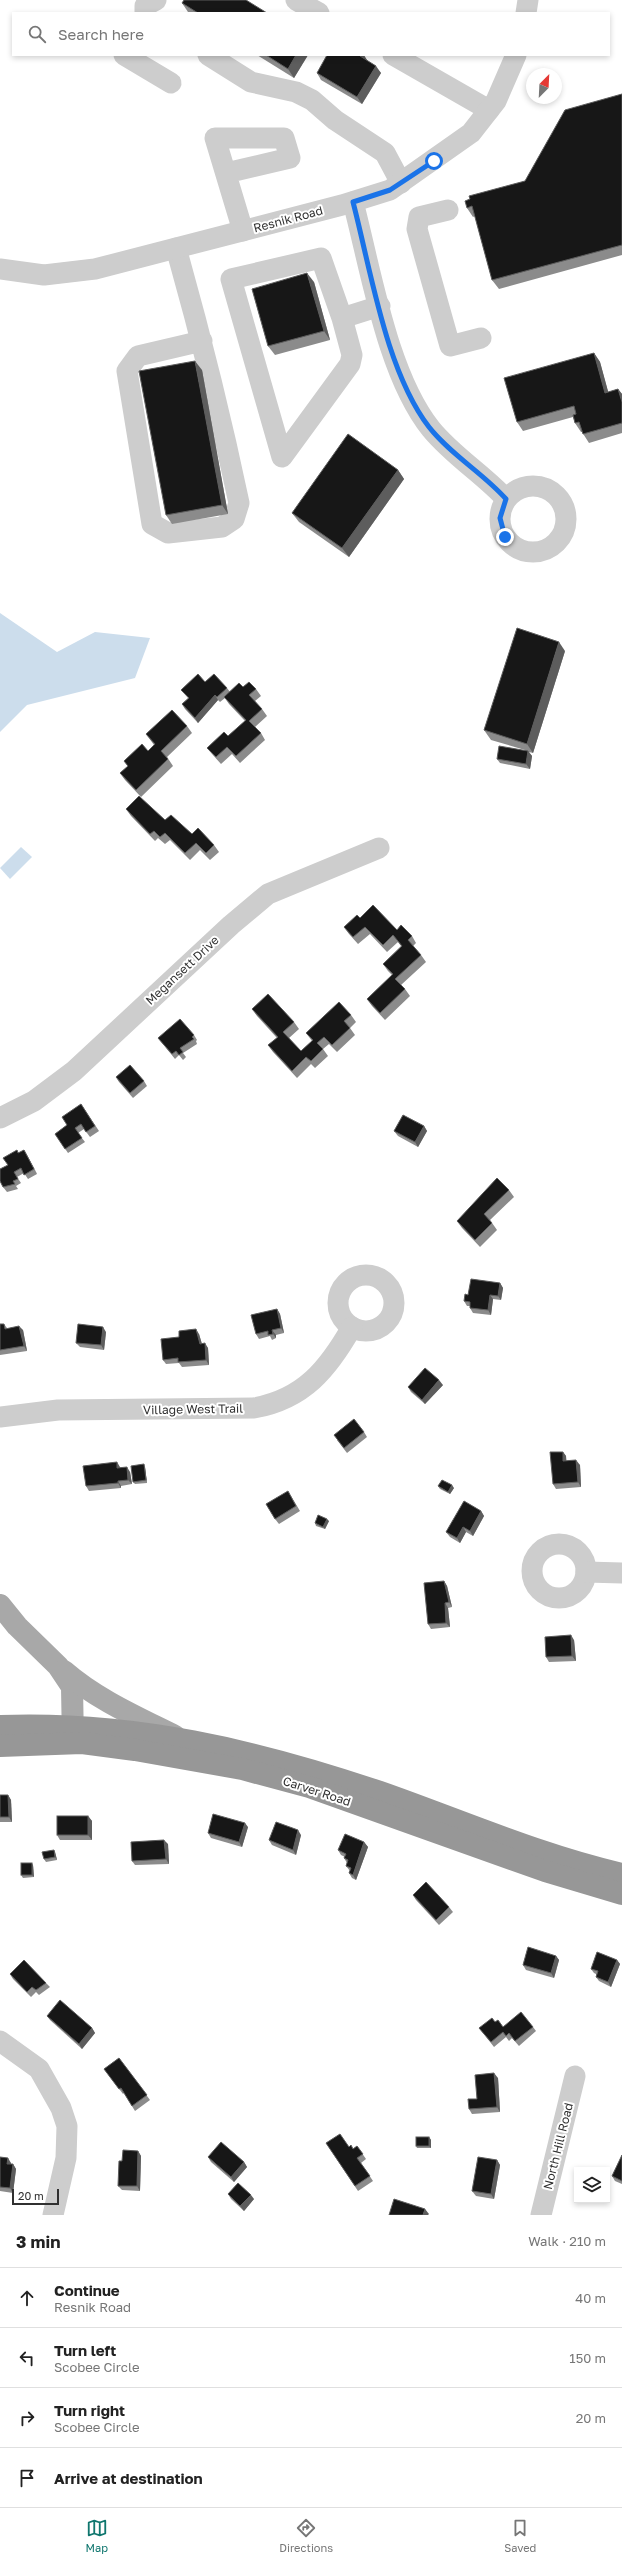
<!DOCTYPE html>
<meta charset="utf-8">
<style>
body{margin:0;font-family:"Golos Text",sans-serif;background:#f6f6f6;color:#222}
.controls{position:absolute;right:12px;bottom:12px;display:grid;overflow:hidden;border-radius:0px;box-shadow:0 2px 6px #0003}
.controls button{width:36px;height:36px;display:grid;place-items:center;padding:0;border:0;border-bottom:1px solid #e0e0e0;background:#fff;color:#222;font:20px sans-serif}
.compass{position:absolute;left:526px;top:68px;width:36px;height:36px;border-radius:50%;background:#fff;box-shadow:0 2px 6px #0003;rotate:24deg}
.scale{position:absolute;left:12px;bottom:10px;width:47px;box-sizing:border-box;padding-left:4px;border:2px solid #303030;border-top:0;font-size:11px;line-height:14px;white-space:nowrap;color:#303030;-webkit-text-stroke:3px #fff;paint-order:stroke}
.stop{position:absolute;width:12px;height:12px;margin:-9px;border:3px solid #1a73e8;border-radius:50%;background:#fff}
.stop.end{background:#1a73e8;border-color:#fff;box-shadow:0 1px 4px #0008}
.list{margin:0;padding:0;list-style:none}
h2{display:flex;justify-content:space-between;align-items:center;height:52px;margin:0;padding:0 16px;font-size:17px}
h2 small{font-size:13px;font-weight:400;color:#767676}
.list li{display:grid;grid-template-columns:26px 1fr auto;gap:12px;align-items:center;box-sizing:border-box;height:60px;padding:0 16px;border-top:1px solid #e0e0e0}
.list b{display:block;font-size:15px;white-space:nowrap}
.list p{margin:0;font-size:13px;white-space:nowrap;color:#767676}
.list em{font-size:13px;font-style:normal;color:#767676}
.icon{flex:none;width:22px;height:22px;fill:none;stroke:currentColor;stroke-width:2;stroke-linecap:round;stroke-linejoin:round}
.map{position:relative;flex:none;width:622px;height:2215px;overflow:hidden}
.search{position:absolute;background:#fff;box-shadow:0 2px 6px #0003;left:12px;right:12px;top:12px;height:44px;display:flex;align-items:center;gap:10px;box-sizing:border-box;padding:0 14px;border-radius:0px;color:#767676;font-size:15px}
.sheet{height:292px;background:#fff}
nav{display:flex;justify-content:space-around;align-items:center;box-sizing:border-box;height:56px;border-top:1px solid #e0e0e0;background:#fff;font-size:11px;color:#767676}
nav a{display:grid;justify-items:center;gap:2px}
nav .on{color:#0f766e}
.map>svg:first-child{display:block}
.water{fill:#ccddec}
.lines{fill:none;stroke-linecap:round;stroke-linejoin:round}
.minor{stroke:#cdcdcd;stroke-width:21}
.major{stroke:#a8a8a8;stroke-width:22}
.highway{stroke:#979797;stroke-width:22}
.wall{fill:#8b8b8b}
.shaded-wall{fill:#5d5d5d}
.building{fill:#171717;stroke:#5d5d5d}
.route{stroke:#1a73e8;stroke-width:5}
.labels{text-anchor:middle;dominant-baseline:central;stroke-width:4;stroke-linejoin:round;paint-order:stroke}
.street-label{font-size:12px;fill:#303030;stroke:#fff}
</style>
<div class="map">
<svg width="622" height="2215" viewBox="0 0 622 2215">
<rect width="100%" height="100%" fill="#fff"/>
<g class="water">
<polygon points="0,613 57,652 95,632 150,638 135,678 27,705 0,732"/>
<polygon points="21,847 32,857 10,879 0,868"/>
</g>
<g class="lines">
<g class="minor">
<polyline points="296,0 319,13"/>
<polyline points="145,13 145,6 156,0"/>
<polyline points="526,13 528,0"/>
<polyline points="124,55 171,83"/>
<polyline points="208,55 251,82 296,92 312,100 335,120 385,153 401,183"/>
<polyline points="393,55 489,110"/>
<polyline points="226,173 290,158 284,138 215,138 243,231"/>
<path d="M 353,202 C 371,270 387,374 431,429 C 453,456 483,474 506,499"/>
<polyline points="448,210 419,217 417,229 450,346 481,338"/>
<path d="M 176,248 C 200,333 221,417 239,503 L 234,519 L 222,527 L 168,533 L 152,524 L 127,371 L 138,356 L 202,341"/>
<polyline points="0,269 44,275 95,269 342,205 390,190 471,133 496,101 516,55"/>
<polyline points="342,318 352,355 350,364 282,457 231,279 321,258 342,318 380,306"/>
<circle cx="533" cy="519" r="33"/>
<polyline points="0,1118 34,1101 74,1071 231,925 268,894 379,848"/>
<circle cx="366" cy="1303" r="28"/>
<path d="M 0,1417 L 58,1410 L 254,1408 C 304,1399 328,1369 352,1327"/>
<circle cx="559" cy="1571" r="27"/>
<polyline points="586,1572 622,1573"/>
<polyline points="0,2041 39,2069 61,2108 67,2126 66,2158 53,2215"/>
<polyline points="541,2215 575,2076"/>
</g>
<g class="major">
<polyline points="0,1605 17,1626 58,1666 72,1687 73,1743"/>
<path d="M 64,1671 C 96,1699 137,1717 175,1736"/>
</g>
<g class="highway">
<path d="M 0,1726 C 132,1721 256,1750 380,1792 C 460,1820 539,1855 622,1874"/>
<polyline points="0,1746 82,1743 135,1750 242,1769 309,1787 545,1871 622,1894"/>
</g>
</g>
<g class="wall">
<polygon points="182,3 267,13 189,13 188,12"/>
<polygon points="257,55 308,55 294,78"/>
<polygon points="367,60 381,73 362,104 321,80 317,73"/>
<polygon points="622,94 622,255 499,289 492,280 475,216 473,217 467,208 470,199 525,181"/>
<polygon points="314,282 330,340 275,355 268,346"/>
<polygon points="594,353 600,362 608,392 618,389 622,394 622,433 589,443 582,432 581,432 575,423 573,417 523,431 517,422"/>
<polygon points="202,370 228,514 172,524 166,515"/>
<polygon points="398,470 404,479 349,557 299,522 292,513"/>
<polygon points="565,651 533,753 529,752 532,756 530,769 500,763 497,759 525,750 491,740 484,730"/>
<polygon points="205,682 227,688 230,692 243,687 256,689 261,696 255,701 262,709 267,716 255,727 261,733 265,740 240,763 232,754 221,764 212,754 207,748 228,736 245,721 229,704 225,698 220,702 218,700 198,723 185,709 182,704 188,698 181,690"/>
<polygon points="187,726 192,733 167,757 173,766 141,797 125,780 120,773 128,766 124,761 148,751 154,745 146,734"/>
<polygon points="126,809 165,820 214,845 219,852 210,860 200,850 190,860 170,840 165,844 158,838 155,841 131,816"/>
<polygon points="360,918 397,930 412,936 416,943 413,946 421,955 426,962 401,985 405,989 410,996 385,1020 372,1006 367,999 392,975 388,971 383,964 401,946 398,942 387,952 370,934 358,944 349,934 344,927"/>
<polygon points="252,1009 294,1022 299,1029 289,1038 301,1051 312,1041 306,1033 351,1015 356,1022 350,1028 355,1035 337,1052 329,1044 323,1049 328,1056 315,1068 311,1064 297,1078 273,1052 268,1045 277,1038 257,1016"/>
<polygon points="194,1035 197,1040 196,1041 197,1044 183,1053 186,1057 183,1060 179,1055 175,1059 158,1038"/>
<polygon points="116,1077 144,1081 147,1086 133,1098 119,1082"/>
<polygon points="81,1104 99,1131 90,1137 84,1129 78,1133 85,1142 68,1153 55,1134 67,1125"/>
<polygon points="424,1126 427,1131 418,1147 398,1136 394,1131"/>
<polygon points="17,1150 19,1153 24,1150 37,1174 28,1179 24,1173 17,1177 21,1183 16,1186 18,1189 7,1192 3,1187 8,1165"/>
<polygon points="509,1190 514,1197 490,1220 497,1230 480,1247 462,1228 457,1221"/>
<polygon points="500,1283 503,1288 501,1300 493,1299 491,1315 473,1313 470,1308 470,1306 467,1306 464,1301 468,1295"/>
<polygon points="277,1309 280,1314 284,1333 276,1335 276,1338 272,1340 270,1336 259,1339 256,1334"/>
<polygon points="0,1324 4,1324 7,1328 23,1330 27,1351 0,1355"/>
<polygon points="106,1332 104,1350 80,1347 76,1343"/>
<polygon points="199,1334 202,1344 208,1348 209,1365 182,1367 179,1363 166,1364 163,1360 179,1337"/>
<polygon points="443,1385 425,1404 411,1392 408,1387"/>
<polygon points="364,1432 367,1437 347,1453 337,1440"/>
<polygon points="563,1452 566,1456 566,1461 580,1465 581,1487 556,1489 553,1484"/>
<polygon points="120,1467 120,1468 130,1472 132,1484 121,1486 121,1488 89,1491 86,1486"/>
<polygon points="145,1467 147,1483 135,1484 133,1482"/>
<polygon points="438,1486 454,1488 450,1494 440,1489"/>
<polygon points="291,1496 300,1511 279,1524 275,1519"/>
<polygon points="481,1511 484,1516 473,1536 466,1532 460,1543 450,1537 446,1532"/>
<polygon points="329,1521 325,1529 316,1526 315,1523"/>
<polygon points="444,1581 447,1586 452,1607 448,1608 450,1627 431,1629 428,1624"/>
<polygon points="574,1640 576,1661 549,1662 546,1657"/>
<polygon points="0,1795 8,1795 11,1800 12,1822 0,1822"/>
<polygon points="88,1816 92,1821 92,1840 60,1840 57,1835"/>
<polygon points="248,1827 242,1847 211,1838 208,1833"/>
<polygon points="301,1835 296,1855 272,1845 269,1840"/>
<polygon points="364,1842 368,1847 356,1880 352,1878 349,1873 350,1871 346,1866 347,1863 344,1858 345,1857 341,1855 338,1850"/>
<polygon points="168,1844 169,1864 135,1865 132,1861"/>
<polygon points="54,1850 55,1852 57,1860 46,1862 44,1859"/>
<polygon points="33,1865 34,1877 23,1878 21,1875"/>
<polygon points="413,1895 449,1907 453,1912 439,1925 416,1900"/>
<polygon points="556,1956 559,1960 554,1978 526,1970 523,1965"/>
<polygon points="617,1960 620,1964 611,1987 599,1981 596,1977 596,1974 594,1973 591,1969"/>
<polygon points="10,1974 46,1983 50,1987 39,1995 36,1992 31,1997 13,1979"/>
<polygon points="47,2016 92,2028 95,2033 82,2049 50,2020"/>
<polygon points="495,2022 503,2027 533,2027 536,2031 519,2046 512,2038 509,2041 506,2037 494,2047 479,2028"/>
<polygon points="119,2058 150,2100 135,2111 124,2093 123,2094 104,2069"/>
<polygon points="498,2078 500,2112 472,2114 469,2109"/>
<polygon points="429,2137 431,2140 431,2148 417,2148 416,2146"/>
<polygon points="326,2143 349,2147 353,2149 357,2146 366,2159 361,2163 373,2181 358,2191"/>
<polygon points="138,2151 141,2156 140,2191 122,2190 118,2186 122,2161"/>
<polygon points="622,2155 622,2184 615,2181 612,2176"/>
<polygon points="0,2157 11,2163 11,2164 13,2164 16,2169 13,2193 0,2191"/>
<polygon points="208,2157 244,2162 247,2167 234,2182 211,2162"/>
<polygon points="497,2160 500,2165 494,2199 476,2196 472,2191"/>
<polygon points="228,2194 254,2199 244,2211 231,2199"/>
</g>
<g class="shaded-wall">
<polygon points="296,55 308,55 294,78 288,69"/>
<polygon points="361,55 364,55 367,60 365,63 360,56"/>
<polygon points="376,66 381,73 362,104 357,97"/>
<polygon points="307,273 314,282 330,340 324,331"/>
<polygon points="594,353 600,362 611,402 605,393"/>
<polygon points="195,361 202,370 228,514 222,505"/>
<polygon points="618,389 622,394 622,402"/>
<polygon points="398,470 404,479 349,557 342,548"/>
<polygon points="559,642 565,651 533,753 527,744"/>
<polygon points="215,695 218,700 198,723 195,718"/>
<polygon points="528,751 532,756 530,769 526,764"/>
<polygon points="424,1126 427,1131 418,1147 415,1142"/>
<polygon points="24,1150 27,1155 37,1174 34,1169"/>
<polygon points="500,1283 503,1288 501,1300 498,1296"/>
<polygon points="490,1295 493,1299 491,1315 488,1310"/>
<polygon points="277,1309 280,1314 284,1333 281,1328"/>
<polygon points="19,1326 23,1330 27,1351 24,1346"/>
<polygon points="103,1327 106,1332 104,1350 101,1345"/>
<polygon points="196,1329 199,1334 203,1348 200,1344"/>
<polygon points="272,1330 276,1335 276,1338 273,1334"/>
<polygon points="205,1343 208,1348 209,1365 206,1360"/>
<polygon points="439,1380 443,1385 425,1404 422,1400"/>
<polygon points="563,1452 566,1456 567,1466 563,1461"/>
<polygon points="576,1460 580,1465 581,1487 578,1482"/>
<polygon points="117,1462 120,1467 121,1473 117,1468"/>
<polygon points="144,1464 145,1467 147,1483 146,1480"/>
<polygon points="127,1467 130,1472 132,1484 128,1480"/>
<polygon points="118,1481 121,1486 121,1488 118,1483"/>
<polygon points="452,1485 454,1488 450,1494 448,1492"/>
<polygon points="481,1511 484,1516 473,1536 470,1531"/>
<polygon points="327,1519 329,1521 325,1529 323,1527"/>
<polygon points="463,1527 466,1532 460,1543 457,1538"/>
<polygon points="444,1581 447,1586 452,1607 449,1602"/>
<polygon points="445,1603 448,1608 450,1627 446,1623"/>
<polygon points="571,1635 574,1640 576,1661 572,1656"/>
<polygon points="8,1795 11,1800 12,1822 9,1817"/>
<polygon points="88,1816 92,1821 92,1840 88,1835"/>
<polygon points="245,1823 248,1827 242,1847 239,1842"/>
<polygon points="298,1830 301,1835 296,1855 293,1850"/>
<polygon points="164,1840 168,1844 169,1864 166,1859"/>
<polygon points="364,1842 368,1847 356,1880 353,1875"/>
<polygon points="54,1850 55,1852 57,1860 55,1857"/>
<polygon points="32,1863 33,1865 34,1877 32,1875"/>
<polygon points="556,1956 559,1960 554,1978 551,1973"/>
<polygon points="617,1960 620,1964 611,1987 608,1982"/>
<polygon points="92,2028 95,2033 82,2049 79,2044"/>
<polygon points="494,2073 498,2078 500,2112 497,2107"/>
<polygon points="429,2137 431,2140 431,2148 429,2146"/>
<polygon points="138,2151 141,2156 140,2191 137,2186"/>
<polygon points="8,2158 11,2163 10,2168 7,2164"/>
<polygon points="497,2160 500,2165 494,2199 491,2194"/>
<polygon points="244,2162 247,2167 234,2182 231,2177"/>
<polygon points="13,2164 16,2169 13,2193 10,2188"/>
<polygon points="251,2195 254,2199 244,2211 240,2206"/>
<polygon points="425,2209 429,2214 428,2215 423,2215"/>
</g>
<g class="building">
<polygon points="184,0 246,0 267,13 198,13 182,3"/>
<polygon points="266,55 296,55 288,69"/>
<polygon points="327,55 361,55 360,56 376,66 357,97 317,73"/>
<polygon points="622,94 622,245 492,280 472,206 467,208 465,201 470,199 469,196 525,181 565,110"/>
<polygon points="307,273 324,331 268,346 252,289"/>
<polygon points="594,353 605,393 618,389 622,402 622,423 583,434 579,422 575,423 573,415 576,414 574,406 517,422 504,378"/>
<polygon points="195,361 222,505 166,515 139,371"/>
<polygon points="348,434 398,470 342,548 292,513"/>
<polygon points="517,628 559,642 527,744 484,730"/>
<polygon points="198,674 205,682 214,674 227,688 217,697 215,695 195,718 182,704 189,698 181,690"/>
<polygon points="249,682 256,689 249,695 262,709 249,721 261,733 236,756 227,747 216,757 207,748 224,732 228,736 246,720 224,697 239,683 243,687"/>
<polygon points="172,710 187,726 161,751 168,759 136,790 120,773 128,766 124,761 142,744 148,751 155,744 146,734"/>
<polygon points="499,746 528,751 526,764 497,759"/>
<polygon points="139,796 165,820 171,815 192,834 198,828 214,845 206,853 196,843 185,853 165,833 160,837 154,831 150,834 126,809"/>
<polygon points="373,905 397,930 401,925 412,936 408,940 421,955 395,979 405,989 380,1013 367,999 393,974 383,964 402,946 393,935 383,945 365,927 353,937 344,927 357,915 360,918"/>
<polygon points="268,994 294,1022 283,1032 301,1051 313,1040 306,1033 339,1002 351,1015 344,1021 350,1028 332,1045 324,1037 317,1043 323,1049 311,1061 306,1057 292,1071 268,1045 278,1037 252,1009"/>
<polygon points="180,1019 194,1035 192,1037 194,1039 180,1048 183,1052 179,1055 176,1051 172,1054 158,1038"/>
<polygon points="130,1065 144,1081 130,1093 116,1077"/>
<polygon points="81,1104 95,1126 86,1132 81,1124 75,1128 82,1138 65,1149 55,1134 67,1125 62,1117"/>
<polygon points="403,1115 424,1126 415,1142 394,1131"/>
<polygon points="17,1150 18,1153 24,1150 34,1169 24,1175 21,1168 14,1172 18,1179 13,1181 15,1184 3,1187 0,1181 0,1169 8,1165 3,1158"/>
<polygon points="497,1178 509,1190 484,1214 492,1223 475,1240 457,1221"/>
<polygon points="471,1279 500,1283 498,1296 490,1295 488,1310 470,1308 470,1302 464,1301 465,1294 468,1295"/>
<polygon points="277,1309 281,1328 272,1330 273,1334 268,1335 268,1331 256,1334 251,1315"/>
<polygon points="0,1324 4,1324 5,1329 19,1326 24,1346 0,1350"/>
<polygon points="78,1324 103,1327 101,1345 76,1343"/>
<polygon points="196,1329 200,1344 205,1343 206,1360 178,1362 178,1358 163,1360 161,1339 179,1337 179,1331"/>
<polygon points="425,1368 439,1380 422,1400 408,1387"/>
<polygon points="354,1419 364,1432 344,1448 334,1435"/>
<polygon points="550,1452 563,1452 563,1461 576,1460 578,1482 553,1484"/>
<polygon points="117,1462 117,1468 127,1467 128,1480 118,1481 118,1483 86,1486 83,1466"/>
<polygon points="144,1464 146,1480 133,1482 131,1466"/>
<polygon points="442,1480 452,1485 448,1492 438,1486"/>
<polygon points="288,1491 296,1506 275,1519 266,1504"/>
<polygon points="464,1501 481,1511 470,1531 463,1527 457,1538 446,1532"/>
<polygon points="318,1515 327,1519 323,1527 315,1523"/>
<polygon points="444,1581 449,1602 445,1603 446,1623 428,1624 424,1583"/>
<polygon points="571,1635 572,1656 546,1657 545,1637"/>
<polygon points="0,1795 8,1795 9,1817 0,1817"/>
<polygon points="213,1814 245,1823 239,1842 208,1833"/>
<rect x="57" y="1816" width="31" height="19"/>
<polygon points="276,1822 298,1830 293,1850 269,1840"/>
<polygon points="345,1834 364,1842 353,1875 349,1873 351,1868 346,1866 348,1860 344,1858 346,1854 338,1850"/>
<polygon points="164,1840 166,1859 132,1861 131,1842"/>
<polygon points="54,1850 55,1857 44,1859 42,1852"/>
<rect x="21" y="1863" width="11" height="12"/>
<polygon points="426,1882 449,1907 436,1920 413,1895"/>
<polygon points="528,1947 556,1956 551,1973 523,1965"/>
<polygon points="597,1952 617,1960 608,1982 596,1977 598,1971 591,1969"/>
<polygon points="24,1960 46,1983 36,1990 32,1987 27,1992 10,1974"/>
<polygon points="60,2000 92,2028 79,2044 47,2016"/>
<polygon points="521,2012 533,2027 515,2041 509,2033 506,2036 503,2032 491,2042 479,2028 492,2018 495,2022 498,2020 503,2027"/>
<polygon points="119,2058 147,2095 132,2106 121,2088 119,2089 104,2069"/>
<polygon points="494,2073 497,2107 469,2109 468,2099 477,2099 475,2075"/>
<polygon points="340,2134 349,2147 351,2145 353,2149 357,2146 363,2154 357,2158 370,2176 355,2186 326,2143"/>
<rect x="416" y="2137" width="13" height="9"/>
<polygon points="221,2142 244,2162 231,2177 208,2157"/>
<polygon points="123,2150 138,2151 137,2186 118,2186 119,2161 122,2161"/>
<polygon points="622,2155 622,2181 612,2176"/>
<polygon points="0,2157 8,2158 7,2164 13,2164 10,2188 0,2187"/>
<polygon points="478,2157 497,2160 491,2194 472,2191"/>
<polygon points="238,2183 251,2195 240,2206 228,2194"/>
<polygon points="394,2199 425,2209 423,2215 389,2215"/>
</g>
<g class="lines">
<path class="route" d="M 434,161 L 390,190 L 353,202 C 371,271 386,371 429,427 C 451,455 483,473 506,499 L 500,518 L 505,537"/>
</g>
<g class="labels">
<g class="street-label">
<text transform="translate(288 219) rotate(-15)">Resnik Road</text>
<text transform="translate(182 970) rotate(-43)">Megansett Drive</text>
<text transform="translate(193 1409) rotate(-1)">Village West Trail</text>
<text transform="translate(317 1791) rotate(18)">Carver Road</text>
<text transform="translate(558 2146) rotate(-76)">North Hill Road</text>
</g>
</g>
</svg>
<div class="controls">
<button><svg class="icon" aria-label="layers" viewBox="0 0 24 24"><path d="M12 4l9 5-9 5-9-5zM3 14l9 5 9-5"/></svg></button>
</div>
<svg class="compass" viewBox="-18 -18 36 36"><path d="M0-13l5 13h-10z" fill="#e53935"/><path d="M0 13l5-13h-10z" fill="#767676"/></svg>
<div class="scale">20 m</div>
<div class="stop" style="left:434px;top:161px"></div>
<div class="stop end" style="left:505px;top:537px"></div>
<div class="search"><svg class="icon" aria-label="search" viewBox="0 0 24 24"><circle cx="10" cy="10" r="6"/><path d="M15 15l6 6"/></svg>Search here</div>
</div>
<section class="sheet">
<h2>3 min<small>Walk · 210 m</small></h2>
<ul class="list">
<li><svg class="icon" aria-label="ahead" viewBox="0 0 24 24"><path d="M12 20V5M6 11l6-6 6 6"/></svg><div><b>Continue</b><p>Resnik Road</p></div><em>40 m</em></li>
<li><svg class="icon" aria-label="left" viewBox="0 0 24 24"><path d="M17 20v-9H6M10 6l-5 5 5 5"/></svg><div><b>Turn left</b><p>Scobee Circle</p></div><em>150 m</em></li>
<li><svg class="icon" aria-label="right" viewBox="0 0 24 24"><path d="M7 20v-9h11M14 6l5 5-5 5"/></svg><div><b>Turn right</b><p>Scobee Circle</p></div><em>20 m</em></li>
<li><svg class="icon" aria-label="arrive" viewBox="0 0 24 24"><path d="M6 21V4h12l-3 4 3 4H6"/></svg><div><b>Arrive at destination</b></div></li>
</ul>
</section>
<nav>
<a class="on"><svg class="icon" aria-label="map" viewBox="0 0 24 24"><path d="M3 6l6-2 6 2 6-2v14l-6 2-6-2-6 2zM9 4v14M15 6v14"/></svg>Map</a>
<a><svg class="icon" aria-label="directions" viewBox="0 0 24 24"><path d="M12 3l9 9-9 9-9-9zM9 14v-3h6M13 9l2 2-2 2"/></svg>Directions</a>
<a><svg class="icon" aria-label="saved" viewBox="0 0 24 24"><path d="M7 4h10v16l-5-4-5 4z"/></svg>Saved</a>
</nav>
